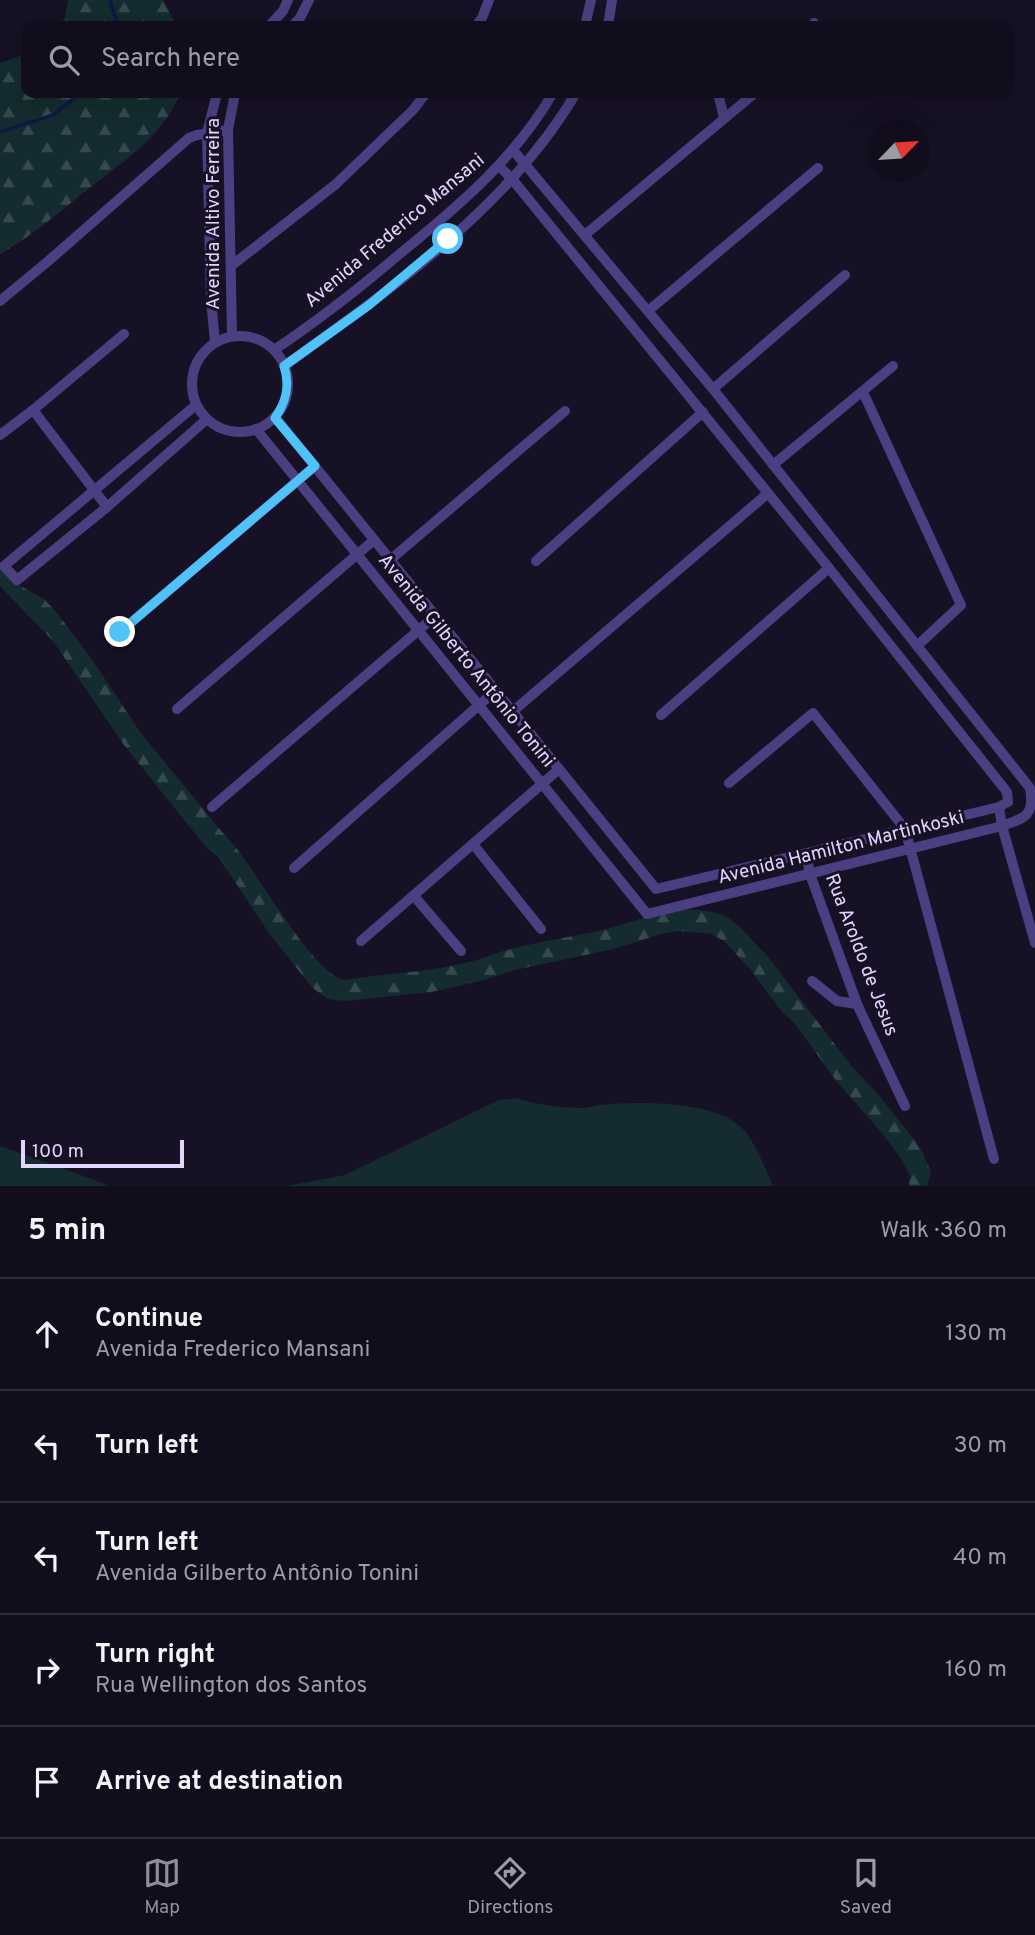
<!DOCTYPE html>
<meta charset="utf-8">
<style>
body{margin:0;font-family:Overpass,sans-serif;background:#1a1625;color:#f1f3f6}
.compass{position:absolute;left:867px;top:119px;width:63px;height:63px;border-radius:50%;background:#110d1c;box-shadow:0 7px 28px #0002;rotate:65deg}
.scale{position:absolute;left:21px;bottom:18px;width:163px;box-sizing:border-box;padding-left:7px;border:4px solid #e1d7fd;border-top:0;font-size:19px;line-height:24px;white-space:nowrap;color:#e1d7fd;-webkit-text-stroke:5px #171125;paint-order:stroke}
.stop{position:absolute;width:21px;height:21px;margin:-16px;border:5px solid #4fc3f7;border-radius:50%;background:#fff}
.stop.end{background:#4fc3f7;border-color:#fff;box-shadow:0 2px 7px #0008}
.list{margin:0;padding:0;list-style:none}
h2{display:flex;justify-content:space-between;align-items:center;height:91px;margin:0;padding:0 28px;font-size:30px}
h2 small{font-size:23px;font-weight:400;color:#9c9ca3}
.list li{display:grid;grid-template-columns:46px 1fr auto;gap:21px;align-items:center;box-sizing:border-box;height:112px;padding:0 28px;border-top:2px solid #302d3b}
.list b{display:block;font-size:26px;white-space:nowrap}
.list p{margin:0;font-size:23px;white-space:nowrap;color:#9c9ca3}
.list em{font-size:23px;font-style:normal;color:#9c9ca3}
.icon{flex:none;width:38px;height:38px;fill:none;stroke:currentColor;stroke-width:2;stroke-linecap:round;stroke-linejoin:round}
.map{position:relative;flex:none;width:1035px;height:1186px;overflow:hidden}
.search{position:absolute;background:#110d1c;box-shadow:0 7px 28px #0002;left:21px;right:21px;top:21px;height:77px;display:flex;align-items:center;gap:18px;box-sizing:border-box;padding:0 24px;border-radius:14px;color:#9c9ca3;font-size:26px}
.sheet{height:651px;background:#110d1c}
nav{display:flex;justify-content:space-around;align-items:center;box-sizing:border-box;height:98px;border-top:2px solid #302d3b;background:#110d1c;font-size:19px;color:#9c9ca3}
nav a{display:grid;justify-items:center;gap:4px}
nav .on{color:#8c9099}
.map>svg:first-child{display:block}
.green{fill:#142c2f}
.forest{fill:url(#forest-firs)}
.lines{fill:none;stroke-linecap:round;stroke-linejoin:round}
.stream{stroke:#0e1941;stroke-width:3.5}
.minor{stroke:#4b3f81;stroke-width:10}
.route{stroke:#4fc3f7;stroke-width:9}
.labels{text-anchor:middle;dominant-baseline:central;stroke-width:6;stroke-linejoin:round;paint-order:stroke}
.street-label{font-size:19px;fill:#e1d7fd;stroke:#171125}
</style>
<div class="map">
<svg width="1035" height="1186" viewBox="0 0 1035 1186">
<defs>
<pattern id="forest-firs" width="22" height="20" patternUnits="userSpaceOnUse" patternTransform="scale(1.75)"><rect width="22" height="20" fill="#142c2f"/><path d="M5 1l3.5 6h-7zM16 11l3.5 6h-7z" fill="#364a4e"/></pattern>
</defs>
<rect width="100%" height="100%" fill="#171125"/>
<g class="green">
<path d="M 516,1098 C 537,1105 557,1107 579,1108 C 586,1108 593,1106 600,1105 C 638,1101 716,1100 743,1129 C 757,1145 764,1167 773,1186 L 287,1186 L 345,1175 L 499,1100 Z"/>
<polygon points="0,1146 100,1182 109,1186 0,1186"/>
</g>
<g class="forest">
<polygon points="68,0 164,0 176,26 59,26 65,17"/>
<path d="M 26,54 L 26,93 L 180,93 C 164,137 118,165 83,193 C 56,215 30,237 0,254 L 0,63 Z"/>
<path d="M 0,566 L 16,583 L 45,600 L 57,613 L 91,658 L 140,732 L 222,832 C 252,859 311,975 345,980 C 389,973 434,972 477,960 C 487,957 497,952 507,950 C 540,941 574,937 607,929 C 644,919 677,903 716,913 C 737,918 750,940 765,953 L 853,1068 L 877,1093 L 909,1133 L 921,1149 L 931,1172 L 927,1186 L 909,1186 L 910,1176 L 902,1160 L 882,1133 L 837,1082 L 795,1024 L 782,1012 L 749,968 L 725,942 L 712,934 L 678,931 L 661,934 L 613,949 L 515,970 L 484,980 L 431,992 L 345,1001 L 328,999 L 314,989 L 302,975 L 269,933 L 219,858 L 206,847 L 124,745 L 53,641 L 0,586 Z"/>
</g>
<g class="lines">
<g class="stream">
<polyline points="110,0 118,26"/>
<polyline points="0,132 53,115 81,93"/>
</g>
<g class="minor">
<polyline points="269,26 283,11 288,0"/>
<polyline points="292,26 300,18 309,0"/>
<polyline points="476,26 482,18 489,0"/>
<polyline points="585,26 591,0"/>
<polyline points="608,26 612,0"/>
<polyline points="811,26 814,23"/>
<polyline points="718,93 724,118"/>
<polyline points="586,234 755,93"/>
<polyline points="231,266 336,184 413,110 426,93"/>
<polyline points="0,301 46,263 189,138 197,135 228,130"/>
<polyline points="648,311 818,168"/>
<circle cx="240" cy="384" r="48"/>
<polyline points="232,336 228,130 235,93"/>
<polyline points="215,342 211,300 207,133 217,93"/>
<path d="M 274,350 C 319,320 361,287 402,252 C 460,205 515,158 553,93"/>
<path d="M 284,366 C 389,291 510,206 576,93"/>
<polyline points="713,389 845,275"/>
<polyline points="863,392 961,605 917,646"/>
<polyline points="196,405 4,566 17,580 107,507 207,419"/>
<polyline points="33,410 107,507"/>
<polyline points="275,417 656,889 999,807 1008,802 1007,792 829,568 512,179 500,167"/>
<path d="M 256,429 L 647,914 L 1002,826 C 1025,818 1035,816 1030,788 L 713,389 L 513,150"/>
<polyline points="0,435 33,410 124,334"/>
<polyline points="773,465 893,366"/>
<polyline points="390,560 565,411"/>
<polyline points="536,561 703,412"/>
<polyline points="120,632 315,466"/>
<polyline points="177,709 374,540"/>
<polyline points="512,712 767,494"/>
<polyline points="661,715 829,568"/>
<polyline points="729,783 813,713 905,829 994,1159"/>
<polyline points="212,807 434,617"/>
<polyline points="999,807 1002,826 1035,943"/>
<polyline points="473,844 541,929"/>
<polyline points="806,854 810,874 857,1004 905,1106"/>
<polyline points="294,868 495,691"/>
<polyline points="414,896 461,951"/>
<polyline points="361,941 558,770"/>
<polyline points="812,981 837,1001 857,1004"/>
</g>
</g>
<g class="lines">
<path class="route" d="M 120,632 L 315,466 L 275,418 C 287,401 290,385 284,366 L 369,305 L 448,239"/>
</g>
<g class="labels">
<g class="street-label">
<text transform="translate(214 214) rotate(-90)">Avenida Altivo Ferreira</text>
<text transform="translate(395 231) rotate(-40)">Avenida Frederico Mansani</text>
<text transform="translate(466 661) rotate(51)">Avenida Gilberto Antônio Tonini</text>
<text transform="translate(841 848) rotate(-14)">Avenida Hamilton Martinkoski</text>
<text transform="translate(861 955) rotate(69)">Rua Aroldo de Jesus</text>
</g>
</g>
</svg>
<svg class="compass" viewBox="-18 -18 36 36"><path d="M0-13l5 13h-10z" fill="#e53935"/><path d="M0 13l5-13h-10z" fill="#9c9ca3"/></svg>
<div class="scale">100 m</div>
<div class="stop" style="left:448px;top:239px"></div>
<div class="stop end" style="left:120px;top:632px"></div>
<div class="search"><svg class="icon" aria-label="search" viewBox="0 0 24 24"><circle cx="10" cy="10" r="6"/><path d="M15 15l6 6"/></svg>Search here</div>
</div>
<section class="sheet">
<h2>5 min<small>Walk · 360 m</small></h2>
<ul class="list">
<li><svg class="icon" aria-label="ahead" viewBox="0 0 24 24"><path d="M12 20V5M6 11l6-6 6 6"/></svg><div><b>Continue</b><p>Avenida Frederico Mansani</p></div><em>130 m</em></li>
<li><svg class="icon" aria-label="left" viewBox="0 0 24 24"><path d="M17 20v-9H6M10 6l-5 5 5 5"/></svg><div><b>Turn left</b></div><em>30 m</em></li>
<li><svg class="icon" aria-label="left" viewBox="0 0 24 24"><path d="M17 20v-9H6M10 6l-5 5 5 5"/></svg><div><b>Turn left</b><p>Avenida Gilberto Antônio Tonini</p></div><em>40 m</em></li>
<li><svg class="icon" aria-label="right" viewBox="0 0 24 24"><path d="M7 20v-9h11M14 6l5 5-5 5"/></svg><div><b>Turn right</b><p>Rua Wellington dos Santos</p></div><em>160 m</em></li>
<li><svg class="icon" aria-label="arrive" viewBox="0 0 24 24"><path d="M6 21V4h12l-3 4 3 4H6"/></svg><div><b>Arrive at destination</b></div></li>
</ul>
</section>
<nav>
<a class="on"><svg class="icon" aria-label="map" viewBox="0 0 24 24"><path d="M3 6l6-2 6 2 6-2v14l-6 2-6-2-6 2zM9 4v14M15 6v14"/></svg>Map</a>
<a><svg class="icon" aria-label="directions" viewBox="0 0 24 24"><path d="M12 3l9 9-9 9-9-9zM9 14v-3h6M13 9l2 2-2 2"/></svg>Directions</a>
<a><svg class="icon" aria-label="saved" viewBox="0 0 24 24"><path d="M7 4h10v16l-5-4-5 4z"/></svg>Saved</a>
</nav>
